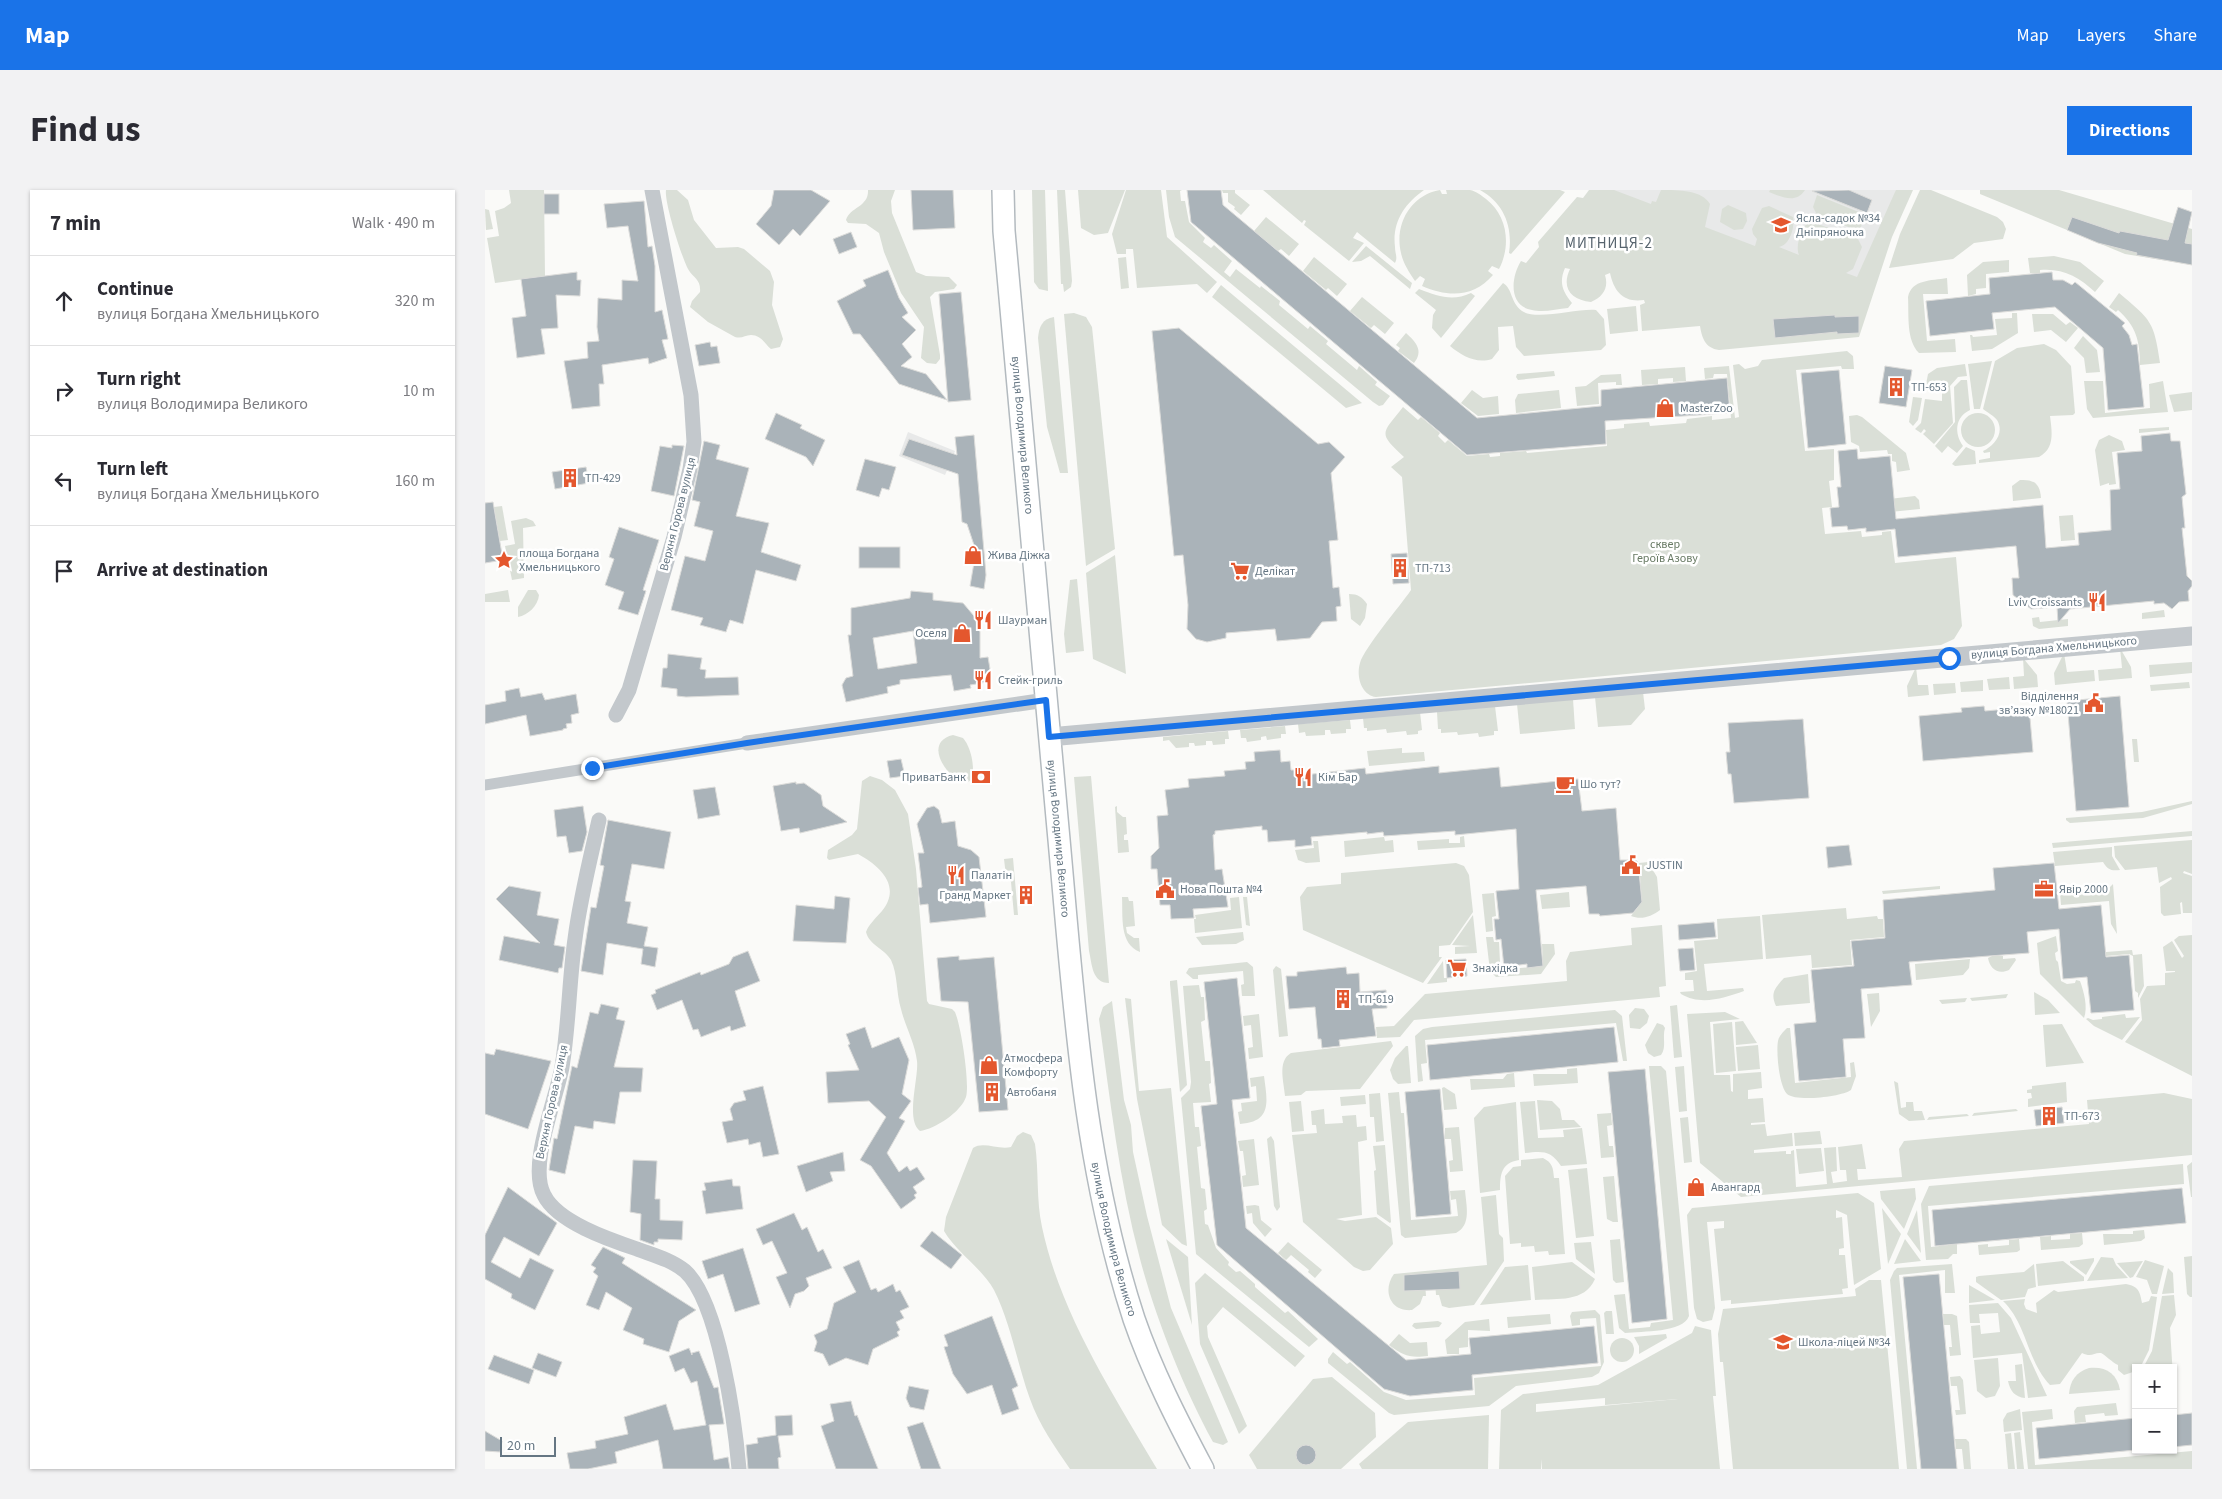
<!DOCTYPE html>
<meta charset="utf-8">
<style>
body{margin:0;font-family:"Source Sans 3",sans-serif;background:#f2f2f3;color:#2b2b33}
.controls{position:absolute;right:15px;bottom:15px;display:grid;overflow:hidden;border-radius:0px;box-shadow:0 1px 4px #0004}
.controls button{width:45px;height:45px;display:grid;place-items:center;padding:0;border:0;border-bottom:1px solid #e1e1e2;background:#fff;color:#2b2b33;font:25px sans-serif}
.scale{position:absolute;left:15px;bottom:12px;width:56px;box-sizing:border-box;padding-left:5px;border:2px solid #657683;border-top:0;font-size:14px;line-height:18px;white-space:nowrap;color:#657683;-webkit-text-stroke:4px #fff;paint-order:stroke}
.stop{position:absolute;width:15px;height:15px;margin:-11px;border:4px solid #1a73e8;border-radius:50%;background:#fff}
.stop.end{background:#1a73e8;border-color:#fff;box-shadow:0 1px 5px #0008}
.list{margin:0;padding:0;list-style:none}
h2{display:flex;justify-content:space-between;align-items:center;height:65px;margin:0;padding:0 20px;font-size:21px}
h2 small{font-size:16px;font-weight:400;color:#7c7c81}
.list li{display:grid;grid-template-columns:32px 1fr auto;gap:15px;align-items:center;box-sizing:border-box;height:90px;padding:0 20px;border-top:1px solid #e1e1e2}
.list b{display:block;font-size:19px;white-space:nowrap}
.list p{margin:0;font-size:16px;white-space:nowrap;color:#7c7c81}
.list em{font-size:16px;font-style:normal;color:#7c7c81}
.icon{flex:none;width:28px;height:28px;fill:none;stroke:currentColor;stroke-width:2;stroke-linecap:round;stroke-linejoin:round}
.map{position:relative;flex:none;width:1707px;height:1279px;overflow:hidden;border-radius:0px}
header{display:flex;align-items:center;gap:30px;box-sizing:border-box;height:70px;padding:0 25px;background:#1a73e8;color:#fff}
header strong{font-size:24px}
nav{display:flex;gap:28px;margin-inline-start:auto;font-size:18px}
.intro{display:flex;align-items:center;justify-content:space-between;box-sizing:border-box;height:120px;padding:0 30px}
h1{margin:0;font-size:35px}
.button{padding:12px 22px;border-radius:0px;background:#1a73e8;color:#fff;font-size:18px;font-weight:700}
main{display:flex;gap:30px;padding:0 30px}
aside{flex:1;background:#fff;border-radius:0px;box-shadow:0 1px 4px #0004}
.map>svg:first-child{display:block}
.built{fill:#e8e9e9}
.green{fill:#dadfd7;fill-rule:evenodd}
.building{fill:#aab3b9;stroke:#dcdcda;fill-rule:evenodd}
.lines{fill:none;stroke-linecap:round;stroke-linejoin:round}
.secondary-casing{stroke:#b3babf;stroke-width:24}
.pedestrian{stroke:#c3c8cc;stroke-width:11}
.minor{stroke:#c3c8cc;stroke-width:15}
.tertiary{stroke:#c3c8cc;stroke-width:19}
.secondary{stroke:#fff;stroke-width:21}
.route{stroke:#1a73e8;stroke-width:6}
.labels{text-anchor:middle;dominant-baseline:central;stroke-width:5;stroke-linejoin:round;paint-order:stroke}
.poi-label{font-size:12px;fill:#657683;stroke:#fff;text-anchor:start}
.street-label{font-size:12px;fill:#657683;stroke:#fff}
.park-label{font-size:12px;fill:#687a64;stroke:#fff}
.quarter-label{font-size:15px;letter-spacing:1px;fill:#57646e;stroke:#fff}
</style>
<header>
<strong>Map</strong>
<nav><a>Map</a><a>Layers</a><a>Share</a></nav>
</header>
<div class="intro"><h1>Find us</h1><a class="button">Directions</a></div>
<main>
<aside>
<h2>7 min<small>Walk · 490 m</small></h2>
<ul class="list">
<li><svg class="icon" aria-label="ahead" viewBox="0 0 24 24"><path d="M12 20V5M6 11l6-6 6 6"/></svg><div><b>Continue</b><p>вулиця Богдана Хмельницького</p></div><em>320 m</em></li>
<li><svg class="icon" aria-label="right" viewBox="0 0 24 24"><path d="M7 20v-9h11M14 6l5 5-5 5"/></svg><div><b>Turn right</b><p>вулиця Володимира Великого</p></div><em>10 m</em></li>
<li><svg class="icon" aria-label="left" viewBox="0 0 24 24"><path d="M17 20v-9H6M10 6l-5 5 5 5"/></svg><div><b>Turn left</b><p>вулиця Богдана Хмельницького</p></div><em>160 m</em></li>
<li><svg class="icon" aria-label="arrive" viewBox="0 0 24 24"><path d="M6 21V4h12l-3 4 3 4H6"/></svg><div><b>Arrive at destination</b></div></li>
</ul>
</aside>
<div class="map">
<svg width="1707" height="1279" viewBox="0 0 1707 1279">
<rect width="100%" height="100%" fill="#fafaf8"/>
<g class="built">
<polygon points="1112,0 1424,0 1378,101"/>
<polygon points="423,242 470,261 460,285 414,266"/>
</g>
<g class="green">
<polygon points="24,0 59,0 60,86 10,93 2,48 14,46 10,21 19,18 26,13"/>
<path d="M 181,0 L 192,0 L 203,10 L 209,30 L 231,58 L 253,57 L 259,59 L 285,81 L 289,92 L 287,115 L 298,149 L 295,157 L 286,159 C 280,154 276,145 266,145 C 260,145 257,149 250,147 L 223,132 L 205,117 L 207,111 L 215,102 C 216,89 209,89 203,79 C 197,68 179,12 181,0 Z"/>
<path d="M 383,0 L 410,0 L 406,11 L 407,23 L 431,82 L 441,86 L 464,87 L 472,95 L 469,99 L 450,102 L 445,107 L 455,165 L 455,169 L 451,174 L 442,173 L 436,168 L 439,137 L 416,103 L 399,62 L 394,43 L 381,34 L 363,33 L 361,30 C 365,17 384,17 383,0 Z"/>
<polygon points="547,0 560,0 563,101 554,99 549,92"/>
<polygon points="572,0 580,0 587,91 586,97 579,102 578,94 576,94"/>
<polygon points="593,0 640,0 623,43 609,45 596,38"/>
<polygon points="641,0 676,0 682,47 732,92 722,103 712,94 652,98 648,59 641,59 641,64 632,64 627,44"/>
<polygon points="681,0 697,0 695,1 696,11 700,11 704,32 720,48 718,52 726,58 729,55 747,71 739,82 745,87 751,79 775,98 776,96 795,111 794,115 823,139 825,136 843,151 841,154 872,180 874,176 892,192 890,195 905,206 898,215 894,216 888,212 690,47 684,27"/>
<polygon points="737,0 750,0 750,3 765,15 756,25 749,19 750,17 743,12 743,3 738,3"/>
<path d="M 778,0 L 939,0 C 919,14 907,33 910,57 C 910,64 913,67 910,73 L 872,42 L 868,48 L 879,53 L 864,71 L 819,35 L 821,31 L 819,30 L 817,33 Z"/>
<path d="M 955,0 L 957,4 L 962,4 L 961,0 C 969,0 977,0 985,0 C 991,1 997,6 1001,9 C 1023,26 1026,56 1014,79 L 1007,76 L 1003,81 L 1008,85 C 988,108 963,107 937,96 L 940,89 L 935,86 L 930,91 C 924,82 918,73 916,63 C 909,34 926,5 955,0 Z"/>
<path d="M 995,0 L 1075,0 L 1080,2 L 1026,64 L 1024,63 C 1028,37 1019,13 995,0 Z"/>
<path d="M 1104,0 L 1129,0 L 1166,14 L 1167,11 L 1171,12 L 1176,0 C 1194,0 1217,0 1225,14 L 1220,37 L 1270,56 L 1272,49 L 1268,44 L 1267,39 L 1277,18 L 1284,16 L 1308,27 C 1310,37 1305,55 1294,57 L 1314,65 C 1310,56 1316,37 1325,31 L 1373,49 L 1377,57 L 1368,79 L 1361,83 L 1372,87 L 1410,2 L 1411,0 L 1428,0 L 1407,47 L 1374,147 L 1234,160 C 1220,158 1217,148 1215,136 L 1157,141 L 1155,115 L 1160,113 L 1159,110 C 1139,113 1129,102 1125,83 L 1120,85 C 1124,98 1118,107 1106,112 C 1086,110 1076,98 1085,79 L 1080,78 C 1074,92 1077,101 1087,113 L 1083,118 C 1072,119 1058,123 1047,120 C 1023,116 1026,87 1036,71 L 1041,73 L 1054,57 L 1053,52 L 1092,7 L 1098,8 Z"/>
<path d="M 1285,0 L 1320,0 C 1311,14 1297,7 1284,2 Z"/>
<polygon points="1435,0 1446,0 1512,27 1518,32 1521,39 1518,49 1489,53 1468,69 1404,78 1415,44"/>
<polygon points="1495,0 1574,0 1707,39 1707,75 1640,64 1495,4"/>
<polygon points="1332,5 1381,25 1374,41 1332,25 1328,17"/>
<polygon points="1243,15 1261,23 1262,31 1258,39 1249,40 1235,32 1237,19"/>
<polygon points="0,19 4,20 8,39 1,40"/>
<polygon points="781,27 814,54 804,66 796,59 793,61 769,41"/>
<polygon points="881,56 927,93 925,99 885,66 876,71 867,72"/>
<path d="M 1569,66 L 1595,72 L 1619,91 L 1610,102 C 1594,87 1578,78 1555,80 L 1555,83 L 1545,83 L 1543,68 Z"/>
<polygon points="641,67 644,98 636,99 633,68"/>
<polygon points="829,67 862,94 852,106 843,98 841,100 818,81"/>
<polygon points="1524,70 1524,82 1501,84 1501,98 1491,99 1491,104 1483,106 1482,85 1498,72"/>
<path d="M 1462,88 L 1463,104 L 1438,104 L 1442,151 L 1470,149 L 1471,162 L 1434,163 C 1421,150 1424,125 1423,107 C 1427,89 1446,91 1462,88 Z"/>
<path d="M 1018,93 C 1028,99 1025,112 1037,121 C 1051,131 1093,118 1111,120 L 1119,129 L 1121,155 L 1116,160 L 1039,166 L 1031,157 L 1028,136 L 1013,137 L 1014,160 L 1007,169 C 991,174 977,166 965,156 Z"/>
<polygon points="736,95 877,213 861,218 727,107"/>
<path d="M 934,99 C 953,106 967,112 986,103 L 990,106 L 956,148 L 947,138 L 948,125 L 951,120 L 930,103 Z"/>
<path d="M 1634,103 C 1666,130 1669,131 1675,173 L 1655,175 C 1655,151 1651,136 1633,120 L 1631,122 L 1624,117 Z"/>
<polygon points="877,107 909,133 900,144 889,135 886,138 865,121"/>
<polygon points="1151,116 1153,141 1125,144 1122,119"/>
<polygon points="589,123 601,127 607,137 630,359 601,376 579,124"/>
<polygon points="1527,123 1532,123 1533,143 1507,159 1487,161 1485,145 1487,145 1488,147 1512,145 1510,129 1527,128"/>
<polygon points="1547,124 1568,124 1581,135 1585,132 1593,138 1581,152 1566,140 1549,142"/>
<path d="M 569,127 L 583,283 L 575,283 L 562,237 L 553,148 C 554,137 557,129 569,127 Z"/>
<path d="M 921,143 C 931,152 939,161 929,173 L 913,161 L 915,158 L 911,155 Z"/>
<polygon points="1598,146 1612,160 1615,182 1601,183 1599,168 1589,158"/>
<path d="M 1559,154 L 1571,160 L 1586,176 L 1590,223 L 1588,225 L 1565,226 C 1567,242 1570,258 1554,267 L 1494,273 L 1494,270 L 1505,268 L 1505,262 L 1499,263 L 1498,261 C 1509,256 1520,243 1512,230 C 1509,226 1502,222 1498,219 L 1510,171 L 1532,158 Z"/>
<path d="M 1362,161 L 1368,166 L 1369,179 L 1357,179 L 1356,176 L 1311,180 L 1320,261 L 1349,259 L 1349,290 L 1344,291 L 1347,317 L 1337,318 L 1340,344 L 1376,341 L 1377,347 L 1397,345 L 1397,342 L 1406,341 L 1410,373 L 1471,367 L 1477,436 L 1469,449 L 1456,455 L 891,507 C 876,505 871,486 875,473 C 879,458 916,415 926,400 L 917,287 L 906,277 L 919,267 C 892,242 897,244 918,217 L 933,230 L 936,227 L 955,243 L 953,246 L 960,253 L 963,250 L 982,266 L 1004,264 L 1005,267 L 1015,266 L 1015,263 L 1041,261 L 1042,263 L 1122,256 L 1121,240 L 1139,238 L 1139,234 L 1164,232 L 1165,236 L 1201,233 L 1202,229 L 1227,226 L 1227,230 L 1246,228 L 1242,184 L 1229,184 L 1228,188 L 1220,189 L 1219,178 L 1244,176 L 1250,228 L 1254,227 L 1248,175 L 1254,174 L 1260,179 L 1273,176 L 1277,170 Z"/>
<polygon points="1507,171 1495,219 1489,219 1483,174"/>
<polygon points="1480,174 1482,186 1473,187 1465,196 1468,233 1449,254 1438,244 1441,241 1439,239 1436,243 1430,239 1436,233 1440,209 1457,211 1457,203 1440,200 1443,184 1452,178"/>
<polygon points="1200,177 1201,191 1188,192 1188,188 1173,189 1173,194 1157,195 1156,180"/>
<polygon points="1069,181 1070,186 1033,190 1031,187 1032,184"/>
<polygon points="1136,184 1137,195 1131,195 1131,192 1113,193 1114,214 1092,216 1090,197 1101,196 1116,185"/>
<path d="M 1476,190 L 1482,190 L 1485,220 C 1470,227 1469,243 1478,256 L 1472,263 L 1463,256 L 1457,263 L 1450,256 L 1470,232 L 1469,197 Z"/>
<polygon points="1599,191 1618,191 1620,223 1665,218 1664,194 1678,191 1683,222 1608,228 1602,219"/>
<polygon points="987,200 998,208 1013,206 1014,224 993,226 976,213"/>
<polygon points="1074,200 1076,218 1031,223 1030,210 1033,204"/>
<polygon points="1707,202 1707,220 1689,222 1684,205"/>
<polygon points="1428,207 1437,208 1433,230 1428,236 1424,232"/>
<circle cx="1493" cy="240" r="17"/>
<polygon points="1372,225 1377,227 1421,263 1425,280 1412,282 1411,272 1407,271 1407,264 1403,264 1402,260 1375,262 1374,256 1366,252 1364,226"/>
<polygon points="1684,237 1684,240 1654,243 1654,239"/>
<polygon points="1624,245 1637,251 1640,260 1627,262 1631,294 1624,295 1624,293 1615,296 1610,260 1614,250"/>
<polygon points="1481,257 1490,261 1491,274 1470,276 1467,274"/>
<path d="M 1535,290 C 1549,289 1555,294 1556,308 L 1528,311 L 1527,296 Z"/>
<polygon points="1430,306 1434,310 1435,319 1405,322 1404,309"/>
<polygon points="17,316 23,350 15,351 9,317"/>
<polygon points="1588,325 1590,350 1576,351 1574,326"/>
<polygon points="41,328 48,331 51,336 38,338 39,388 27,390 20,356 30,354 26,331"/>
<polygon points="630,365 641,484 608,469 601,383"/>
<polygon points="592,389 599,461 581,463 579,444 585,390"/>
<polygon points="23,400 25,412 0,412 0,404"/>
<path d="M 43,400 L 51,400 L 54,405 C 53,416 43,425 33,427 L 33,417 Z"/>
<path d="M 864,404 C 873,404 877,407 882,414 L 880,428 L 875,436 L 866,429 Z"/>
<polygon points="1679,420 1680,427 1657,429 1657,423"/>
<polygon points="1554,427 1555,432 1583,429 1583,436 1554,439 1548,436 1547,428"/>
<polygon points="1635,458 1646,477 1647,488 1614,491 1613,480 1637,478"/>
<polygon points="1579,463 1582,482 1609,480 1610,491 1570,495 1569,483"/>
<polygon points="1538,468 1552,485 1553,497 1529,499 1528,487 1539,486"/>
<polygon points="1707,472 1707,483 1665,487 1664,475"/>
<polygon points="1431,477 1433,495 1443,495 1444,505 1423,507 1422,496"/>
<polygon points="1524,487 1525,499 1504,500 1502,489"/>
<polygon points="1498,490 1498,501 1476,502 1475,492"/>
<polygon points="1704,492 1705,498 1666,501 1665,495"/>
<polygon points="1470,493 1471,503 1449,505 1448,494"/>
<polygon points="1158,502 1160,519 1146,535 1113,537 1110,507"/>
<polygon points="1088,509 1090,539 1035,544 1032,514"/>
<polygon points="1010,516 1013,541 1009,541 1009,545 994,547 993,543 973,545 972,542 956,543 956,539 953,539 952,522"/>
<polygon points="935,522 937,540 933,541 933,544 922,545 921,541 902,543 901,539 882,541 882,538 879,538 878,528"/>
<polygon points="865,530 866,539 861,539 861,543 846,544 845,540 840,540 840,545 821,546 820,542 814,543 813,534"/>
<polygon points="800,536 801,544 796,544 796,548 782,550 781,546 776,547 776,550 762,552 761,548 756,548 755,540"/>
<polygon points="743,541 744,549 740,549 740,554 728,555 727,551 721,551 721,555 710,556 709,553 704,553 704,557 691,558 684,550 678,551 678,547"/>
<path d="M 468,545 L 478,548 C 486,557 490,577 487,589 L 482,593 C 466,593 435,553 468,545 Z"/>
<polygon points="1647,549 1652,549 1654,572 1649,572"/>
<polygon points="917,558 917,563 939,562 940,571 884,576 882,561"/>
<path d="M 385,586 L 397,590 L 410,600 L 423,624 L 431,679 L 442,811 L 444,814 L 467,819 L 470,822 C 476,836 485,893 481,907 C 476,922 450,939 435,941 C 420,930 434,887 432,871 C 430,853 420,836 416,819 C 411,803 413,785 406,770 C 400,759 384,755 381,742 C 384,734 391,728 397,721 C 417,696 395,676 373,664 L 344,670 L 342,668 L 343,660 L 367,645 L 372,639 L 377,591 Z"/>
<path d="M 606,586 L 624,793 C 607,793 607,774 604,761 L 589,587 Z"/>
<polygon points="1707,611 1707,614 1658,628 1585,633 1581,630 1581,628 1657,622"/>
<polygon points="632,616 632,622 638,627 641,627 642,644 639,645 639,650 643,650 644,662 633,663 630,617"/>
<polygon points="1707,641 1707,646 1568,658 1567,653"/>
<polygon points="979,646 980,657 933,660 932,651 964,649 964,653 975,653 975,647"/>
<polygon points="899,647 900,651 908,650 909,662 860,667 859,651"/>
<polygon points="1707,650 1707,684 1699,681 1698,683 1707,686 1707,723 1698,723 1697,712 1695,713 1696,724 1679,726 1676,723 1675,697 1687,689 1686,687 1674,693 1672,677 1640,680 1630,667 1629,656"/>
<polygon points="828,651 833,651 835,672 821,673 813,670 810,660 829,658"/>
<path d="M 1627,657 L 1627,666 L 1635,680 C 1626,681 1623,680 1618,672 L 1570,676 L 1568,662 Z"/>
<polygon points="528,668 533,725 529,725 526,692 521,686 519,669"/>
<path d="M 1163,672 L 1172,687 L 1175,720 C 1166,727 1156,730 1146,726 L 1157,712 L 1154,673 Z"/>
<polygon points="971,673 979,676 984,685 988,722 965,755 954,756 954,767 957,767 938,793 818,740 815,707 822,697 856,694 856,683"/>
<polygon points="1628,694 1632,744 1626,734 1624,711 1576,715 1575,703 1624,698"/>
<polygon points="1455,696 1455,699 1398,704 1397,701"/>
<polygon points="1084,702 1085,717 1057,719 1055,705"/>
<polygon points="1009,703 1011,726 1007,727 1008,741 1001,742 997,704"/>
<path d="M 637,707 L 643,707 L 644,711 L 648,711 L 650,736 L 641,737 L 642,743 L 649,748 L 654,748 L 655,762 C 634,754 638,726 637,707 Z"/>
<polygon points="754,707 757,738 710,743 709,729 711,729 710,725 746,720 745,708"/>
<polygon points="758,707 762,707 765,736 761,735"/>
<polygon points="1361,718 1362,729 1392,726 1393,729 1398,729 1399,747 1365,750 1367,775 1327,778 1326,765 1281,769 1277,725"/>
<polygon points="988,725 992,763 970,764 970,757 985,756 967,755"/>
<path d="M 1275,726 L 1278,769 L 1219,774 L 1222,801 L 1258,798 L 1259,801 C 1239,808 1216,816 1196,804 L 1195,802 L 1209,801 L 1208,790 L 1200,790 L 1200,783 L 1212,781 L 1209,751 L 1233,749 L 1232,729 Z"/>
<polygon points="1177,735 1181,796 1174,797 1175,807 929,830 915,847 892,848 891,837 909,836 940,804 1082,791 1081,771 1085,762 1147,755 1146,738"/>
<polygon points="758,742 759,750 751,754 717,755 711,747"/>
<polygon points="1707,745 1707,886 1640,852 1657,830 1655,809 1662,796 1680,795 1680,783 1690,782 1690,781 1681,781 1678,757 1687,751 1697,768 1699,766 1689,750 1694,746"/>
<path d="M 1571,746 L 1573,761 L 1570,763 L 1571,770 L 1573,772 L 1576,791 L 1582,794 L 1590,793 L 1591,790 L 1595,791 C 1599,802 1603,817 1599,828 L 1555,784 L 1552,753 Z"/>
<polygon points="1001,747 1008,747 1009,752 1014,752 1015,772 1012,773 1013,780 1058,776 1057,754 1069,754 1070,764 1056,784 1011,787 1005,781"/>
<polygon points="1647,760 1648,765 1657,764 1659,796 1653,808 1653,803 1650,801 1648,766 1644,764 1621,766 1621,762"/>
<path d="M 1507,766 L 1518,766 L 1518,769 L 1530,768 L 1531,770 L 1524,780 C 1513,785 1505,779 1503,768 Z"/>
<polygon points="1485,769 1484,778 1478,785 1431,790 1430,774"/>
<polygon points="958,771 959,788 962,788 962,792 942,794"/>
<polygon points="762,772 768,777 770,806 757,806 756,795 759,794 758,781 713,785 713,789 708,789 701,783 704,778"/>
<polygon points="791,776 796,779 803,846 794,847 788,780"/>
<path d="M 1323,784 L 1325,813 L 1291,816 C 1285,803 1290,798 1299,788 Z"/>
<polygon points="692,790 702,895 695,902 685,794 685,791"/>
<polygon points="714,795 716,807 719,807 720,830 716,832 720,871 725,871 726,893 724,894 726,912 708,913 710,937 714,937 716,956 712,957 716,998 720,999 722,1019 719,1021 720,1034 723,1035 731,1058 744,1072 743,1075 751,1082 755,1081 770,1094 770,1097 800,1123 803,1121 833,1149 824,1157 711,1064 696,908 705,899 706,892 698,796"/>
<polygon points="1549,802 1563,810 1575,823 1550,825"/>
<polygon points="1394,803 1395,821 1386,837 1382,804"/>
<polygon points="1523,804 1521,808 1487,811 1485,808"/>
<polygon points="640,808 646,809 654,901 686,898 702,1056 697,1054 677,1035 652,909"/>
<polygon points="1482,808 1480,812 1457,814 1454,810"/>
<path d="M 627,811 L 639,910 L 646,935 L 648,962 L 662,1026 L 686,1118 L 743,1252 L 738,1255 L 728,1252 C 698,1197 671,1129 655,1069 C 634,990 625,909 614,829 L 618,817 Z"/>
<polygon points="1192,815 1197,867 1189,868 1185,816"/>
<polygon points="1150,818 1159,819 1164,826 1162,833 1155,839 1145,838 1144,825"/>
<polygon points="1130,820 1137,826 1142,871 1138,871 1131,833 940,850 942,873 936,874 938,891 933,892 930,846 938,839 947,837"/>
<polygon points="1240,822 1255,829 1225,832 1229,885 1245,885 1246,901 1248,902 1248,884 1276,882 1277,898 1263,900 1263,909 1278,908 1280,932 1266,933 1266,935 1280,934 1282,946 1307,943 1308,956 1269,960 1269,963 1301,961 1301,964 1306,964 1306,961 1309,960 1311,997 1342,994 1339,958 1351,957 1352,981 1346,982 1348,993 1362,991 1361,980 1355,980 1353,957 1377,954 1381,979 1372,979 1373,990 1417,987 1414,959 1419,951 1604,934 1602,910 1679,903 1707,909 1707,965 1256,1007 1215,973 1202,824"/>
<polygon points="774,824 778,867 764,869 763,858 768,857 766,835 759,836 758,826"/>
<polygon points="1640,824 1641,828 1655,827 1637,850 1609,836 1601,829 1603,828 1608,830 1617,829 1617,827"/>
<polygon points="1258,831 1272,853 1251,855 1250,832"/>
<polygon points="1247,832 1251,881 1231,883 1228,834"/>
<path d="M 1172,833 L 1178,835 L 1180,838 C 1177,847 1182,857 1176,865 L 1169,867 L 1163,863 L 1160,855 Z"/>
<polygon points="1577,834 1599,873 1561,877 1558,835"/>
<path d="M 1302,838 L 1305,838 L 1310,893 L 1366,887 L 1365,873 L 1369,872 L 1371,886 L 1366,900 C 1356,907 1311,912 1302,904 C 1294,896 1291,862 1293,851 C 1294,846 1298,842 1302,838 Z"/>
<path d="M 906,851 L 908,856 L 875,899 L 821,901 L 816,905 L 800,906 C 799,892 792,871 806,863 Z"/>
<polygon points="1273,855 1275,879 1253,881 1251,857"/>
<polygon points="921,856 923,856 926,893 913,894 908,889 905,880 910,868"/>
<path d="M 1164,876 L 1176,876 L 1181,881 L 1204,1126 C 1198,1143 1157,1141 1140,1143 L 1134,1138 L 1129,1105 L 1140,1104 L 1144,1139 L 1165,1137 L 1166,1133 L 1188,1130 Z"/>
<polygon points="1199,876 1202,921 1194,922 1190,877"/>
<polygon points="1092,878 1093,893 1049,896 1048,884 1082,884 1082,879"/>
<polygon points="1029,883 1030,897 986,900 985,889 1018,889 1022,884"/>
<path d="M 779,886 C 782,910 788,932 755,934 L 753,922 L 757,921 L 756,913 L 772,911 L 771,896 L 766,897 L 765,888 Z"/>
<polygon points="1409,891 1413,893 1416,918 1421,917 1421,912 1428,912 1429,921 1437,921 1440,930 1424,931 1414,924"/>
<polygon points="1581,892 1582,912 1543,917 1543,909 1547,908 1546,903 1542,903 1542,900 1547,899 1547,896"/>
<polygon points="959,897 970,904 972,919 959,920 957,898"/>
<path d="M 914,902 L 916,923 L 919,923 L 926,1030 L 973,1026 L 971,1009 L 966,1010 L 965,1001 L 980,1000 C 981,1015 987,1035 971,1043 L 920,1048 L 916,1045 L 903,903 Z"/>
<polygon points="895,903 899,951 891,952 889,927 885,927 884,904"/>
<polygon points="880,905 881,914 856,916 855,907"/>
<polygon points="1052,910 1067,911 1075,919 1077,930 1089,930 1096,937 1055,940"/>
<polygon points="816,911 819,941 807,942 804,912"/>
<path d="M 1050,911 L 1053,948 L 1079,947 L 1078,940 L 1097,938 L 1102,974 L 1076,976 C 1066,960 1057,961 1040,963 L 1035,912 Z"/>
<path d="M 1031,912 L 1034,970 C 1016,973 1015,985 1015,1000 L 995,1003 L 989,928 L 999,917 Z"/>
<polygon points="839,919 840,934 858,933 857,926 871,925 872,937 881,936 882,950 873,952 877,1025 851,1029 860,1031 891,1027 906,1038 908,1054 885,1080 878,1081 869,1077 818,1032 807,945 832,943 831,935 827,935 826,921"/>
<polygon points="1531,919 1533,921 1487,926 1489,923"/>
<polygon points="1126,923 1127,935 1122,936 1124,956 1128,956 1129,967 1116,968 1112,924"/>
<polygon points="1482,924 1484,926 1442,930 1444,927"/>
<polygon points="1203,927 1207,972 1199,973 1195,928"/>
<polygon points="974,937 978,981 965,982 964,971 968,970 966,949 960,949 960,938"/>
<polygon points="1335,941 1337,954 1310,956 1309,943"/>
<path d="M 538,942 L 546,945 L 550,954 C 554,981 551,1010 557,1037 C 575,1123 628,1204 672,1279 L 585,1279 C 570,1257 554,1235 545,1209 C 532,1173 526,1134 509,1100 C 496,1077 472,1063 459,1041 L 461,1027 L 488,958 C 498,951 513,960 526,957 L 532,946 Z"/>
<polygon points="786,946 789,951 795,1017 792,1021 789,1016 782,949"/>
<polygon points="769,949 774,995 758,997 757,986 761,985 758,961 755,961 753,951"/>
<polygon points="900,955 906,1032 905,1033 892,1024 889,981 891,980 888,956"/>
<polygon points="1336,958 1339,981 1314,984 1311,959"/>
<path d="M 1058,968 C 1068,973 1068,978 1069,988 L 1074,988 L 1080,1064 L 1064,1065 L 1063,1061 L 1050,1062 L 1049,1056 L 1036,1057 L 1036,1053 L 1025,1054 L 1020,986 L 1028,977 L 1036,976 L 1036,970 Z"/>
<polygon points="1707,972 1707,1007 1706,1007 1702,976"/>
<polygon points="1698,974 1699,994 1443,1016 1446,1057 1472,1054 1472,1064 1468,1064 1463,1069 1441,1070 1436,1014 1444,996"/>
<polygon points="1102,978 1109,1046 1091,1048 1083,980"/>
<polygon points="1129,986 1133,1032 1128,1032 1122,1029 1118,987"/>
<polygon points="1430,998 1431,1009 1419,1039 1396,1009 1395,1001"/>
<polygon points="1373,1003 1389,1013 1396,1079 1369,1095 1362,1025 1351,1020 1351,1028 1357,1027 1359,1058 1354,1059 1354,1065 1360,1065 1363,1098 1357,1099 1358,1104 1246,1114 1246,1110 1236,1111 1229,1039 1239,1038 1239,1031 1222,1032 1230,1118 1227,1130 1218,1132 1212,1129 1209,1118 1202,1025 1207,1018"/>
<path d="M 1011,1005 L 1014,1044 L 1018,1048 L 1019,1071 L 989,1115 L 964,1118 L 957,1116 L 954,1105 L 951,1105 L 950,1091 L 940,1092 L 941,1106 L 938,1106 L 935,1114 L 927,1120 C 905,1122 897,1100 909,1084 L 1002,1075 L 996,1007 Z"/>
<polygon points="770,1015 774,1016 776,1030 787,1039 780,1047 768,1033 767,1023 762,1024 761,1016"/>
<polygon points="1397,1018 1416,1044 1403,1074"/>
<polygon points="1432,1020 1436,1063 1422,1044"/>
<polygon points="1659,1040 1660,1048 1656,1051 1619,1055 1618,1044 1648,1044 1648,1041"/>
<polygon points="1597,1043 1598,1054 1594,1057 1556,1060 1555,1047 1566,1046 1566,1050 1585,1049 1585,1044"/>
<polygon points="681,1049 703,1067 707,1135"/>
<polygon points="1135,1049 1139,1092 1131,1093 1128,1090 1125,1050"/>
<polygon points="1420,1049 1436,1071 1409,1074"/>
<polygon points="1534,1049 1535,1060 1532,1062 1494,1065 1493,1055 1503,1054 1503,1057 1524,1055 1524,1050"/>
<polygon points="803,1052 837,1080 830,1088 823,1082 824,1080 806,1065 801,1070 793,1063"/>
<polygon points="1106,1052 1110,1084 1091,1069 1089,1053"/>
<polygon points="1707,1066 1707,1107 1705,1107 1702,1104 1699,1067"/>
<polygon points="1616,1067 1628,1068 1631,1075 1643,1088 1602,1091"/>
<polygon points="1609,1068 1609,1071 1601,1085 1585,1073 1585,1071"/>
<polygon points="1660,1070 1679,1076 1672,1104 1667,1104 1662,1090 1651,1087"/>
<polygon points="1578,1071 1599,1087 1599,1091 1553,1096 1551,1074"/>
<polygon points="1658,1071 1648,1087 1645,1088 1632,1073"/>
<path d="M 1087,1072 L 1110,1089 C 1099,1113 1073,1108 1050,1110 L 1047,1077 Z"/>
<polygon points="1467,1074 1470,1103 1460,1103 1460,1080 1414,1085 1432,1279 1422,1279 1405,1090 1409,1081 1412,1078"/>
<polygon points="1549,1074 1551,1097 1543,1099 1540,1107 1516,1110 1491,1092 1491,1087 1494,1086 1539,1082"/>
<polygon points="1043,1075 1046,1110 995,1115 1020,1077"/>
<polygon points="1683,1078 1688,1083 1689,1103 1677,1104"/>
<polygon points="720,1083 820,1166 810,1177 738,1117 722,1136 723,1147 762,1236 754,1244 715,1154 710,1093"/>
<polygon points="1384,1090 1396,1090 1414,1279 1248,1279 1238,1172 1235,1172 1233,1144 1238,1119 1371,1106 1370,1099"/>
<path d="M 1641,1094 C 1653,1096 1655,1101 1657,1113 L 1664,1111 L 1666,1106 L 1672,1107 L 1664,1160 L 1656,1176 L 1651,1178 L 1651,1181 L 1639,1185 L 1633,1180 L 1633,1175 C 1628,1173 1619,1164 1616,1163 C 1609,1162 1607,1168 1597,1163 L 1575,1194 L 1565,1195 C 1542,1171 1542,1134 1518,1111 L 1540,1109 L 1539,1114 L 1541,1119 L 1552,1123 L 1551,1113 L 1569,1100 L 1573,1102 Z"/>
<polygon points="1484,1095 1510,1110 1484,1113"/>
<polygon points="1689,1105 1691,1125 1685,1138 1688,1187 1688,1178 1658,1178 1667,1161 1677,1106"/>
<polygon points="1513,1113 1526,1128 1562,1206 1543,1208 1537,1163 1488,1168 1486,1136 1495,1135 1496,1144 1515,1142 1513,1123 1494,1124 1495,1133 1485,1133 1484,1115"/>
<polygon points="1110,1120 1115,1125 1119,1172 1114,1183 1107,1187 1031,1196 1004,1216 909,1225 904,1223 843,1173 843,1169 848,1162 862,1174 865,1172 899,1202 921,1210 990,1205 989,1188 1116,1176 1111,1128 1095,1129 1095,1135 1087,1136 1085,1126 1087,1122"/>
<polygon points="1121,1121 1127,1121 1129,1144 1121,1144 1119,1123"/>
<polygon points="1065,1124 1066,1134 1023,1138 1022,1127"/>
<polygon points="1458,1124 1467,1124 1472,1126 1476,1165 1465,1166 1464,1157 1467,1157 1465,1135 1459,1135"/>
<polygon points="1004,1129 1005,1141 983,1140 983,1157 974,1158 974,1164 962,1164 960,1150 980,1132"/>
<polygon points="953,1131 957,1133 954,1137 931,1139 927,1136 929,1133"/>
<path d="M 1210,1136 L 1226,1140 L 1231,1206 L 1228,1206 L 1235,1279 L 1057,1279 L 1056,1269 L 1056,1279 L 1014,1279 L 1016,1220 L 1038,1204 L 1113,1195 L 1207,1143 ZM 1120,1208 L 1120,1215 L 1193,1209 L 1051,1222 L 1051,1214 Z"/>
<path d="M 914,1144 L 925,1153 L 942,1152 L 943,1166 C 924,1168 919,1166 904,1155 Z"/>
<polygon points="1181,1144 1182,1148 1154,1164 1154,1156 1149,1147"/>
<circle cx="1137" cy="1160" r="12"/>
<polygon points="1513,1168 1515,1196 1510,1206 1501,1208 1492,1201 1489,1170"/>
<path d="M 1537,1174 L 1540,1208 C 1530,1207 1525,1201 1523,1191 L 1531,1191 L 1530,1175 Z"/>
<path d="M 1604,1178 C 1620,1176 1632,1183 1635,1200 L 1584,1204 C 1585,1191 1591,1182 1604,1178 Z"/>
<polygon points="1475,1186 1478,1190 1481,1224 1471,1225 1470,1220 1475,1220 1472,1196 1466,1196 1465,1187"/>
<polygon points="847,1187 890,1223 891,1247 856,1279 772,1279 764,1265 828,1189"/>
<polygon points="1631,1213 1633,1225 1620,1226 1619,1223 1600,1225 1601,1232 1590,1233 1589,1221 1592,1217"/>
<polygon points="1535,1219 1537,1240 1519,1242 1518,1230 1522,1223"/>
<polygon points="1567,1219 1568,1229 1547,1232 1550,1275 1707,1261 1707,1279 1543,1279 1537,1222"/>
<polygon points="1004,1225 1003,1279 877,1279 874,1274 923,1232"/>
<polygon points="1535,1242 1539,1279 1532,1279 1529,1243"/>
<polygon points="1526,1243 1530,1279 1523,1279 1520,1244"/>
<polygon points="1470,1249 1481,1249 1484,1252 1486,1279 1479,1279 1477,1259 1471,1259"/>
</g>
<g class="building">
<polygon points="289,0 326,0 345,11 315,46 308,39 294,55 271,34 286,16"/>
<polygon points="426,0 468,0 470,38 428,40"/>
<polygon points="702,0 736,0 738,15 992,228 1116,216 1116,200 1242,188 1245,223 1120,231 1121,254 982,265 706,32"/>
<polygon points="1364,0 1387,10 1382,23 1327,1"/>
<rect x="59" y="4" width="15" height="20"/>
<polygon points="159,11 163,57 167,56 170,76 170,122 177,120 183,149 177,150 182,168 164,174 163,168 117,175 119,194 114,194 115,216 87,219 79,171 103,168 102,152 114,151 112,137 113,108 137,110 137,90 153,91 143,36 122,38 119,14"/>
<polygon points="1693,17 1707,22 1700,53 1707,54 1707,75 1651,65 1652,63 1613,53 1582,40 1587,27 1634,43 1635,41 1683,50"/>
<polygon points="366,42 372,57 354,64 348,49"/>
<polygon points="403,80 414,108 423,123 417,127 431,140 417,154 427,167 416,176 441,184 462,210 414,194 375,144 368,144 352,111 381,96 378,90"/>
<polygon points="92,82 92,90 96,90 95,106 71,105 73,138 56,139 60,164 32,168 27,128 41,126 36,89"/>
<polygon points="1567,82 1568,90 1578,90 1587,95 1590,92 1640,133 1637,136 1644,145 1647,155 1652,154 1659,217 1623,220 1618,158 1570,117 1507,123 1509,139 1445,146 1441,111 1505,104 1504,88"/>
<polygon points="476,102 486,210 463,212 454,104"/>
<polygon points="1350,125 1350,127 1374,126 1374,143 1352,144 1352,142 1290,148 1288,129"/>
<polygon points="694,138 833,254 844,252 860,267 846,283 853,350 844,351 848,398 854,397 856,416 851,417 852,431 837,432 825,448 792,451 790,439 741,443 741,448 722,452 711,449 702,439 703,415 698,365 689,366 667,141"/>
<polygon points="225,152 226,157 232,156 235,173 214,176 210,155"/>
<polygon points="1400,176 1427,180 1421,217 1394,213"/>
<polygon points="1354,180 1361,254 1323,258 1316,183"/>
<polygon points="291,223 317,235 315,238 340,250 328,276 321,267 280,249"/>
<polygon points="1685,243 1686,251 1695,251 1701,304 1697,307 1700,338 1697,338 1702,386 1707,391 1707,396 1703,401 1704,411 1694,412 1687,419 1679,413 1669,414 1669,411 1585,419 1573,433 1572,417 1546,419 1528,405 1527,388 1534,388 1531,356 1413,367 1410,339 1381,342 1381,338 1363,340 1362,336 1347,337 1345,318 1354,317 1352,297 1356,297 1353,261 1372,259 1373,269 1405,266 1411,329 1558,315 1561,358 1594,355 1593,343 1626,340 1625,300 1635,299 1632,263 1657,261 1656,246"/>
<polygon points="489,245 501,385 499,399 485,396 491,361 482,334 477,332 473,284 417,265 424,249 472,265 470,247"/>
<polygon points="219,251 235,255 231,269 264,278 251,326 284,333 276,362 316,375 311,391 271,380 258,434 245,430 241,442 215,435 218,428 186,420 200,366 220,371 228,341 209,336 215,312 207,310"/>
<polygon points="187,255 199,256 189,306 166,301 175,256 187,258"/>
<polygon points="380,269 411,277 404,300 397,298 394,307 371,300"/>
<polygon points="101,277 104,293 70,299 67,282"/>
<polygon points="8,312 18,370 0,373 0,313"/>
<polygon points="134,337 174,350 158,400 161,401 153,425 133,419 139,402 120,395 129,369 124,367"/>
<rect x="374" y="357" width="41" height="21"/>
<polygon points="922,363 924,393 908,394 906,364"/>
<path d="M 426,401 L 448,403 L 448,410 L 478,413 L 489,426 L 495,442 L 495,468 L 503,467 L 506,485 L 503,485 L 504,492 L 485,495 L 486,498 L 469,501 L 466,485 L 415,490 L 415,494 L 402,497 L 403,503 L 361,512 L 357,495 L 361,488 L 368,486 L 363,445 L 366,445 L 366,418 L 425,408 ZM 428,441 L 432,473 L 393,479 L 388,448 Z"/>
<polygon points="183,464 217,468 215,479 221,480 220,488 253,487 254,505 201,507 192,506 192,499 176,497 178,478 182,478"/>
<polygon points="34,498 36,507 57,503 60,510 91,504 94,523 86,525 87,533 81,534 82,538 78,539 78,540 45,546 41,525 0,534 0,515 21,511 20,501"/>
<polygon points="1635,506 1644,617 1591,621 1582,511"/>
<polygon points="1499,516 1500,521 1544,517 1548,562 1438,571 1434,526 1477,522 1476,518"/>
<polygon points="1318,529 1324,608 1249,613 1246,584 1243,584 1241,562 1245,562 1243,533"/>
<polygon points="795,560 796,572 805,571 806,580 818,580 819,585 880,578 881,584 954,576 954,583 1014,577 1016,597 1093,589 1097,621 1131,618 1135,670 1151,670 1153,672 1157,712 1148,723 1115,726 1114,724 1104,724 1101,696 1051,700 1058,776 1042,778 1042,774 1019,777 1016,749 1011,750 1009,729 1014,729 1011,701 1034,699 1031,639 970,645 970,641 899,646 898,642 882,644 882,642 826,647 827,655 810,657 810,650 783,652 782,640 777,640 777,636 730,641 730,644 728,645 730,680 737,679 743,717 708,719 709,728 686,729 685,715 675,715 672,679 666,679 666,666 674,658 672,626 683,625 680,600 704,597 703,589 740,586 739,581 761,579 760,572 770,571 769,562"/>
<polygon points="416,569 420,586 405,588 402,571"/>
<polygon points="311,592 311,594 319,593 336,605 338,616 362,632 315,643 314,638 296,641 288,596"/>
<polygon points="230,597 235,625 213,629 208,600"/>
<polygon points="98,616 102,642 97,661 84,663 81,646 72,647 69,620"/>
<polygon points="449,616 454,620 457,633 470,631 473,656 486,660 494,667 501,727 445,733 443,714 435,715 433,698 437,697 433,663 439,663 432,634 442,618"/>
<polygon points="123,630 186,642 179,679 147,674 140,711 146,712 142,733 163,737 159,756 173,758 170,777 156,774 158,759 122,753 118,785 96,781 106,717 111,718 119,676 115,675"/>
<polygon points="1364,655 1367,675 1343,678 1341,657"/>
<polygon points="1569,673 1574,719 1616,715 1621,767 1644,765 1649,820 1606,823 1602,787 1578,789 1574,739 1542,742 1544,763 1424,772 1427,795 1376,799 1380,848 1358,849 1361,887 1314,891 1309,834 1331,832 1326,780 1369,776 1366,751 1400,748 1398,710 1510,700 1508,678"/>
<polygon points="24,696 56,702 52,725 74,729 69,755 80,757 77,778 74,778 73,783 14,770 19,746 55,753 11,709"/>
<polygon points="350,706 365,708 361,753 308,751 311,715 349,719"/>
<polygon points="1229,732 1231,747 1194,750 1193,735"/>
<polygon points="1208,758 1210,780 1195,781 1193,759"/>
<polygon points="263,761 275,791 250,801 261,836 246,841 245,836 216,847 213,839 208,840 197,810 172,820 166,805 171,803 170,800 215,782 216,785 244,774 248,767"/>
<polygon points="474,766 474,770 509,767 523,920 494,922 483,812 456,811 452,768"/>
<polygon points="981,769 982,786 962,788 961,770"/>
<polygon points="861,777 862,784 874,783 875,802 901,800 902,818 887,819 891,846 854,850 855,856 837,858 836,849 833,849 830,817 804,819 801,786 812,786 812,782"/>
<polygon points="752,788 765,908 747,910 761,1038 921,1170 986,1164 984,1148 1109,1136 1113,1173 987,1185 988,1200 925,1206 899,1199 732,1055 716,916 732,914 719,792"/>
<polygon points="116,814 134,818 131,829 140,831 129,877 158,878 156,902 135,902 130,934 109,931 108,939 90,936 80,984 64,980 69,948 72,949 87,876 92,878 105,822 113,824"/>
<polygon points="380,837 387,858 414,847 424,870 417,904 426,911 414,928 420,931 402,963 414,982 422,976 425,981 432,977 440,989 428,997 432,1003 429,1005 431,1008 416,1019 386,976 375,970 401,927 384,911 343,913 341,882 374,880 363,855 365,854 361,844"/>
<polygon points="1129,837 1133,872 945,890 942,855"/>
<polygon points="11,859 66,871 43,939 0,924 0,863 9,865"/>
<polygon points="1160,879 1182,1129 1147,1133 1123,882"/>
<polygon points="278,896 294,964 278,967 275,952 264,955 263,949 242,953 237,932 248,930 245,919 249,913 261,910 258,901"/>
<polygon points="955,899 966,1024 931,1027 920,902"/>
<polygon points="1577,917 1579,933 1551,936 1549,920"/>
<polygon points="358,962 360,981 345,982 348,991 321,1002 312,976"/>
<polygon points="148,970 172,971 170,1009 175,1009 175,1030 198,1031 197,1050 173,1049 173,1052 169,1052 169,1055 155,1050 156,1024 145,1022"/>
<polygon points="247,989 248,996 255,996 258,1019 221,1024 217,1001 221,1000 219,993"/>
<polygon points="23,997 72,1033 54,1066 19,1047 6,1072 35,1088 45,1068 69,1080 50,1120 26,1108 27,1104 0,1089 0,1045"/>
<polygon points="1697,998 1701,1033 1450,1056 1447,1020"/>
<polygon points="309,1023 317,1040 322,1037 333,1062 338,1059 347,1078 321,1088 324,1096 319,1101 310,1104 305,1118 291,1087 302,1083 287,1051 278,1055 271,1039"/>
<polygon points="447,1041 477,1065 466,1079 435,1056"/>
<polygon points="118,1057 140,1068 137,1073 211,1120 194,1131 184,1162 158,1154 159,1149 138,1140 147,1118 121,1102 114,1120 101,1115 113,1086 108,1082 111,1078 106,1075"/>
<polygon points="258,1058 275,1114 250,1122 238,1084 223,1089 217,1071"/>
<polygon points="374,1070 386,1100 391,1098 393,1102 408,1094 411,1102 415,1100 424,1117 415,1121 419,1128 411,1132 415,1140 412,1142 414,1146 388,1159 383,1175 361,1168 344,1176 338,1164 329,1161 332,1152 329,1145 342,1139 349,1113 371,1102 358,1077"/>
<polygon points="974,1081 975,1099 919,1101 919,1085"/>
<polygon points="1454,1084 1472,1279 1436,1279 1418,1087"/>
<polygon points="507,1126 533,1196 527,1199 534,1219 517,1225 507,1195 482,1204 468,1184 459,1157 463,1156 459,1145"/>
<polygon points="204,1158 207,1165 207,1163 214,1161 229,1198 233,1197 239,1234 224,1235 229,1270 243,1267 245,1279 178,1279 173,1250 130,1262 132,1273 103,1279 85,1279 82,1263 111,1258 110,1251 143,1244 139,1227 181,1214 189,1240 221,1235 212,1191 206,1193 199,1178 190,1182 184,1166"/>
<polygon points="53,1163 77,1172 71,1187 47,1178"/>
<polygon points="9,1165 49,1180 44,1194 3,1179"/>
<polygon points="424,1196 444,1200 439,1220 425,1217 421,1208"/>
<polygon points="366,1211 370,1226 372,1225 393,1279 351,1279 336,1236 349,1231 345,1214"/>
<polygon points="1707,1223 1707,1255 1688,1257 1688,1225"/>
<polygon points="307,1225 308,1245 293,1246 296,1267 293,1268 294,1279 263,1279 261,1255 273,1253 272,1248 291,1245 290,1226"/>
<polygon points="1651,1228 1651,1260 1554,1269 1551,1238"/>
<polygon points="438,1232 456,1279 436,1279 422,1237"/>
<polygon points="0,1241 17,1251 15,1262 0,1261"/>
<circle cx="821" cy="1265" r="10"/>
</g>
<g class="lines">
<g class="secondary-casing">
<g id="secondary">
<path id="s1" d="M 518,0 L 519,41 C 538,236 553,433 572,628 C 588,797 596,967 649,1129 C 667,1181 692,1230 718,1279"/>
</g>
</g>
<polyline class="pedestrian" points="0,595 262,553"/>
<g class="minor">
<polyline points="131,525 144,500 189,347 205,279 209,252 206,205 167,0"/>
<polyline points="262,553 561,510"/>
<path d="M 114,630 C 105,670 95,709 90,749 C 84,791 84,834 77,877 C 71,910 43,976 59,1005 C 72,1032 125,1050 152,1059 C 168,1065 187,1070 200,1081 C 234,1112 250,1233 254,1279"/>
</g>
<polyline class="tertiary" points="564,547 1707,446"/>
<use href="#secondary" class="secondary"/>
</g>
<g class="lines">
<polyline class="route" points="107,578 262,553 561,510 564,547 1464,468"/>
</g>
<defs>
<g id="school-bare" transform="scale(1.5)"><path d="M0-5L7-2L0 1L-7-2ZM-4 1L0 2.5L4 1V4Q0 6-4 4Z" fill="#e4572e" stroke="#fff" stroke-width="2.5" paint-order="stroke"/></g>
<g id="building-bare" transform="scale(1.5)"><path d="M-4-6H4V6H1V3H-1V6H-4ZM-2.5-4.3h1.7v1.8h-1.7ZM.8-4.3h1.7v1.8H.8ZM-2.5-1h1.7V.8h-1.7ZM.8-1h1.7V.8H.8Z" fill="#e4572e" stroke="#fff" stroke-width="2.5" paint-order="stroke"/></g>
<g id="shop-bare" transform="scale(1.5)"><path d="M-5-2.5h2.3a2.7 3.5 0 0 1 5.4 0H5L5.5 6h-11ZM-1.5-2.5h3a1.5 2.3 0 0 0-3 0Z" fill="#e4572e" stroke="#fff" stroke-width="2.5" paint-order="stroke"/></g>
<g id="sight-bare" transform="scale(1.5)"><path d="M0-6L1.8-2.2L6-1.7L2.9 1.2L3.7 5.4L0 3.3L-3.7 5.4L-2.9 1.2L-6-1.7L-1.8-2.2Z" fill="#e4572e" stroke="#fff" stroke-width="2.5" paint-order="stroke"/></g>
<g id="supermarket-bare" transform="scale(1.5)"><path d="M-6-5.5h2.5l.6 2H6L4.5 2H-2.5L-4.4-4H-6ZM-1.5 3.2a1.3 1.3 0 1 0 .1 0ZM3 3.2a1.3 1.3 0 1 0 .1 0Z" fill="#e4572e" stroke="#fff" stroke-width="2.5" paint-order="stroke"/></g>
<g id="restaurant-bare" transform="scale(1.5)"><path d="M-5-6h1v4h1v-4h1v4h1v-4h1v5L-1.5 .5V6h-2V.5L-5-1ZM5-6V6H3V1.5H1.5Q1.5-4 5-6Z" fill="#e4572e" stroke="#fff" stroke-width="2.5" paint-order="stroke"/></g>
<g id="civic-bare" transform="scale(1.5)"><path d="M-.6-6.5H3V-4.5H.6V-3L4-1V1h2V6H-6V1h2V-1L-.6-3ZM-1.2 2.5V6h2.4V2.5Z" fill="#e4572e" stroke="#fff" stroke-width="2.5" paint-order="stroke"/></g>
<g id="bank-bare" transform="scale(1.5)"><path d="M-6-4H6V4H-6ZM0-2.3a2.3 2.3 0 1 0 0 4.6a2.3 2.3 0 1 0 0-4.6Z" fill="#e4572e" stroke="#fff" stroke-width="2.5" paint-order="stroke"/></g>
<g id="cafe-bare" transform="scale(1.5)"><path d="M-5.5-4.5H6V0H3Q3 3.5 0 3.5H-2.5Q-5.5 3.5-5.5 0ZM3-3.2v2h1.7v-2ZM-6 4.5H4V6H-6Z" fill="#e4572e" stroke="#fff" stroke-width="2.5" paint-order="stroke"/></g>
<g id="office-bare" transform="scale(1.5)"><path d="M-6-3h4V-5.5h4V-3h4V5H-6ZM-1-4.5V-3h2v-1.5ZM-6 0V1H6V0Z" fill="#e4572e" stroke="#fff" stroke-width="2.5" paint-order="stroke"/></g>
</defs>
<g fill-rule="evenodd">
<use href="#school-bare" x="1296" y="35"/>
<use href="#building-bare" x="1411" y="197"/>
<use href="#shop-bare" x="1180" y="218"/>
<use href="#building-bare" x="85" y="288"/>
<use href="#shop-bare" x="488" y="365"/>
<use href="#sight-bare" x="19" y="370"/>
<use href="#building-bare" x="915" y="378"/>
<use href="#supermarket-bare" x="755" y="381"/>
<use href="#restaurant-bare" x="1612" y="412"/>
<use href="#restaurant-bare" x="498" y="430"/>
<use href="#shop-bare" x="477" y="443"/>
<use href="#restaurant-bare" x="498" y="490"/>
<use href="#civic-bare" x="1609" y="513"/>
<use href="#bank-bare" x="496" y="587"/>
<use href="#restaurant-bare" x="818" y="587"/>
<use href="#cafe-bare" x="1080" y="594"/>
<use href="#civic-bare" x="1146" y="675"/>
<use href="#restaurant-bare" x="471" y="685"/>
<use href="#civic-bare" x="680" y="699"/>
<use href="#office-bare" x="1559" y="699"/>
<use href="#building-bare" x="541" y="705"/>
<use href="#supermarket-bare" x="972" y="778"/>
<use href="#building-bare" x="858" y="809"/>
<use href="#shop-bare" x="504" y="875"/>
<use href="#building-bare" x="507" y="902"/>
<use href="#building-bare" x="1564" y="926"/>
<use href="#shop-bare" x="1211" y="997"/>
<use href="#school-bare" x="1298" y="1152"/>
</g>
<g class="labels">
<g class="poi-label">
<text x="1311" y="28">Ясла-садок №34<tspan x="1311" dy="14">Дніпряночка</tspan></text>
<text x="1426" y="197">ТП-653</text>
<text x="1195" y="218">MasterZoo</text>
<text x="100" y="288">ТП-429</text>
<text x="34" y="363">площа Богдана<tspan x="34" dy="14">Хмельницького</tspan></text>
<text x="503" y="365">Жива Діжка</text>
<text x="930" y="378">ТП-713</text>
<text x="770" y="381">Делікат</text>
<text x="1597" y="412" text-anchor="end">Lviv Croissants</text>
<text x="513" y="430">Шаурман</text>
<text x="462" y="443" text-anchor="end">Оселя</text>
<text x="513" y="490">Стейк-гриль</text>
<text x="1594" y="506" text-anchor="end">Відділення<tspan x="1594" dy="14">зв’язку №18021</tspan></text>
<text x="481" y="587" text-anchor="end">ПриватБанк</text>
<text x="833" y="587">Кім Бар</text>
<text x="1095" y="594">Шо тут?</text>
<text x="1161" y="675">JUSTIN</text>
<text x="486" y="685">Палатін</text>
<text x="695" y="699">Нова Пошта №4</text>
<text x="1574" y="699">Явір 2000</text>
<text x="526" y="705" text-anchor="end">Гранд Маркет</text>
<text x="987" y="778">Знахідка</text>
<text x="873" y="809">ТП-619</text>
<text x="519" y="868">Атмосфера<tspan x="519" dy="14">Комфорту</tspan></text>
<text x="522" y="902">Автобаня</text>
<text x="1579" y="926">ТП-673</text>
<text x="1226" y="997">Авангард</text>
<text x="1313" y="1152">Школа-ліцей №34</text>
</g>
<g class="street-label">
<text stroke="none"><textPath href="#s1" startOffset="246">вулиця Володимира Великого</textPath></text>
<text transform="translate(193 324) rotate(-76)">Верхня Горова вулиця</text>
<text transform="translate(1569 458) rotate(-5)">вулиця Богдана Хмельницького</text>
<text stroke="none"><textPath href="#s1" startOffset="651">вулиця Володимира Великого</textPath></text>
<text transform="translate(67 912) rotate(-78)">Верхня Горова вулиця</text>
<text stroke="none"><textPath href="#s1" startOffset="1056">вулиця Володимира Великого</textPath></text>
</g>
<g class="park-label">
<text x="1180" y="354">сквер<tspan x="1180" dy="14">Героїв Азову</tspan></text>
</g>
<g class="quarter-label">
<text x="1124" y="53">МИТНИЦЯ-2</text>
</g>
</g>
</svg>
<div class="controls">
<button>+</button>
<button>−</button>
</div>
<div class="scale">20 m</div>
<div class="stop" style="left:1464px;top:468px"></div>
<div class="stop end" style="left:107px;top:578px"></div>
</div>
</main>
